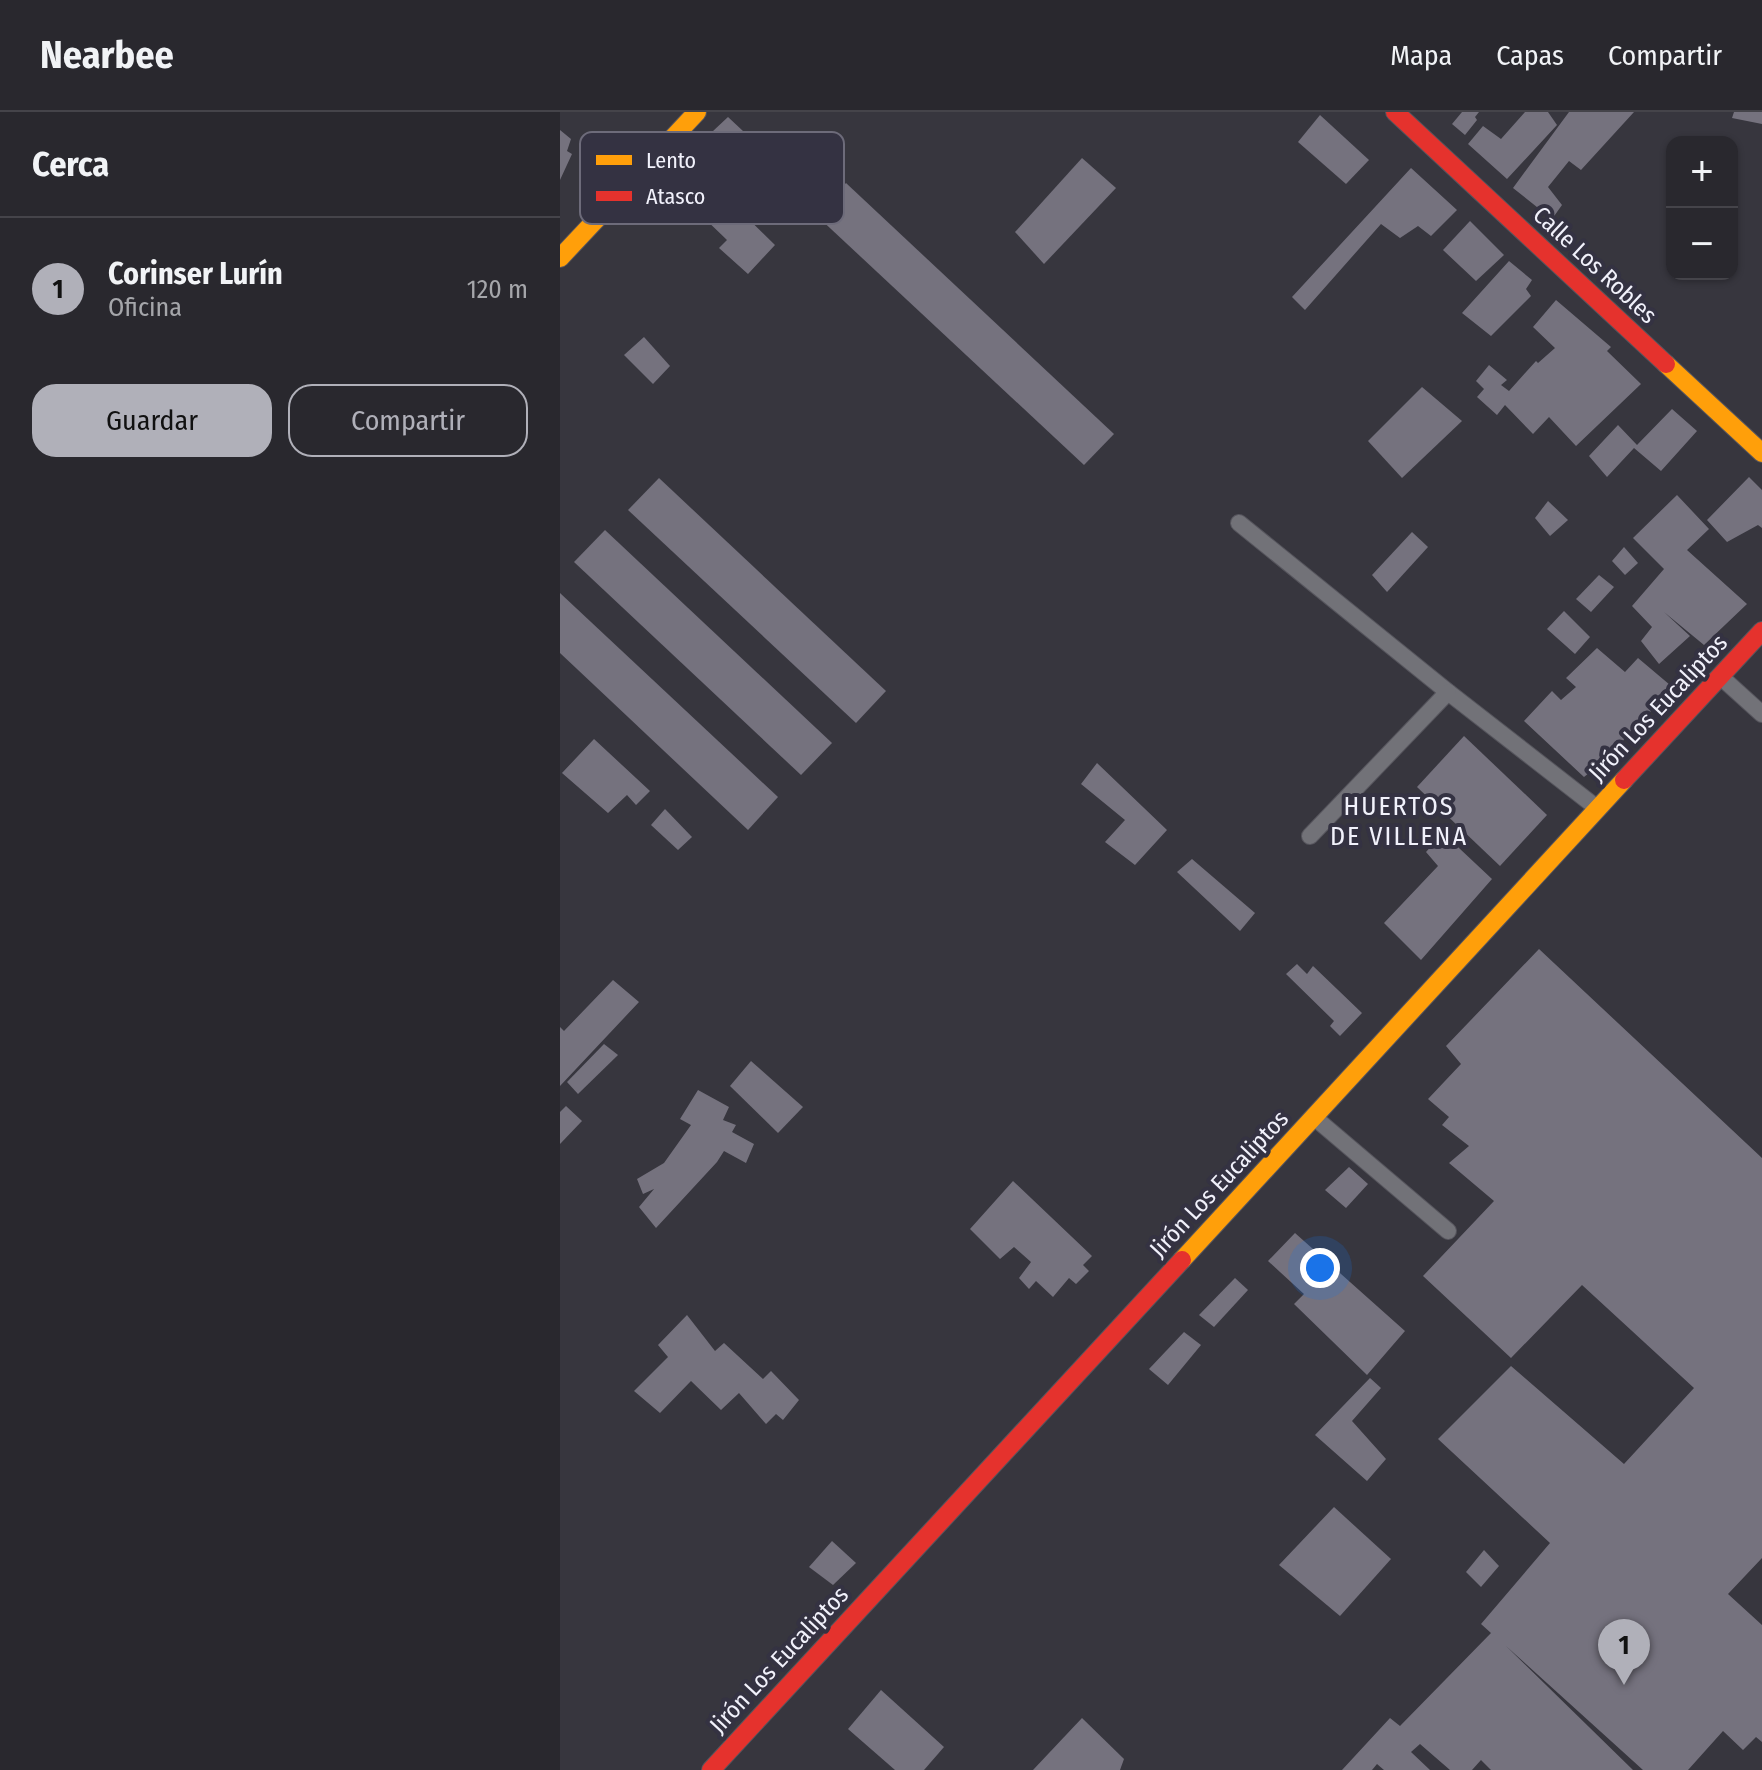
<!DOCTYPE html>
<html lang="es">
<meta charset="utf-8">
<style>
body{margin:0;font-family:"Fira Sans Condensed",sans-serif;background:#313036;color:#f1f3f6}
.controls{position:absolute;right:24px;top:24px;display:grid;overflow:hidden;border-radius:16px;box-shadow:0 2px 6px #0004}
.controls button{width:72px;height:72px;display:grid;place-items:center;padding:0;border:0;border-bottom:2px solid #45444a;background:#29282e;color:#f1f3f6;font:40px sans-serif}
.you{position:absolute;left:760px;top:1156px;width:28px;height:28px;margin:-20px;border:6px solid #fff;border-radius:50%;background:#1a73e8;box-shadow:0 0 0 12px #1a73e833}
.badge{display:grid;place-items:center;width:52px;height:52px;border-radius:50%;background:#b0b0b9;color:#111;font-size:26px;font-weight:700}
.pin{position:absolute;translate:-50% -66px;filter:drop-shadow(0 2px 4px #0008)}
.pin::after{content:'';position:absolute;top:42px;width:28px;height:24px;background:inherit;clip-path:polygon(0 0,100% 0,50% 100%)}
.list{margin:0;padding:0;list-style:none}
h2{display:flex;justify-content:space-between;align-items:center;height:104px;margin:0;padding:0 32px;font-size:34px}
h2 small{font-size:26px;font-weight:400;color:#a5a6aa}
.list li{display:grid;grid-template-columns:52px 1fr auto;gap:24px;align-items:center;box-sizing:border-box;height:144px;padding:0 32px;border-top:2px solid #45444a}
.list b{display:block;font-size:30px;white-space:nowrap}
.list p{margin:0;font-size:26px;white-space:nowrap;color:#a5a6aa}
.list em{font-size:26px;font-style:normal;color:#a5a6aa}
.actions{display:flex;gap:16px;padding:24px 32px}
.actions a{flex:1;padding:18px 0;border:2px solid #b0b0b9;border-radius:24px;text-align:center;font-size:28px;color:#b0b0b9}
.actions .main{background:#b0b0b9;color:#111}
.map{position:relative;flex:none;width:1202px;height:1658px;overflow:hidden}
header{display:flex;align-items:center;gap:48px;box-sizing:border-box;height:112px;padding:0 40px;background:#29282e;border-bottom:2px solid #45444a}
header strong{font-size:38px}
nav{display:flex;gap:44px;margin-inline-start:auto;font-size:28px}
main{display:flex}
aside{flex:1;background:#29282e}
.map>svg:first-child{display:block}
.building{fill:#75727e}
.lines{fill:none;stroke-linecap:round;stroke-linejoin:round}
.lane-casing{stroke:#56555d;stroke-width:18}
.slow-casing{stroke:#56555d;stroke-width:20}
.jam-casing{stroke:#56555d;stroke-width:20}
.lane{stroke:#727278;stroke-width:16}
.slow{stroke:#ff9f0a;stroke-width:18}
.jam{stroke:#e5322d;stroke-width:18}
.labels{text-anchor:middle;dominant-baseline:central;stroke-width:8;stroke-linejoin:round;paint-order:stroke}
.street-label{font-size:24px;fill:#f1f1fb;stroke:#343242}
.neighbourhood-label{font-size:26px;letter-spacing:2px;fill:#f1f1fb;stroke:#343242}
.key{fill:#343242;stroke:#6d6b7a;stroke-width:2}
.key-label{font-size:22px;fill:#f1f1fb}
</style>
<header>
<strong>Nearbee</strong>
<nav><a>Mapa</a><a>Capas</a><a>Compartir</a></nav>
</header>
<main>
<aside>
<h2>Cerca<small></small></h2>
<ul class="list">
<li><span class="badge">1</span><div><b>Corinser Lurín</b><p>Oficina</p></div><em>120 m</em></li>
</ul>
<div class="actions"><a class="main">Guardar</a><a>Compartir</a></div>
</aside>
<div class="map">
<svg width="1202" height="1658" viewBox="0 0 1202 1658">
<rect width="100%" height="100%" fill="#37363e"/>
<g class="building">
<polygon points="902,0 919,0 915,5 917,8 905,23 892,12"/>
<polygon points="965,0 988,0 997,13 947,67 908,32 923,14 941,27"/>
<polygon points="1009,0 1074,0 1021,58 1009,49 988,75 1002,93 992,107 953,76"/>
<polygon points="1174,0 1202,0 1202,12 1172,6"/>
<polygon points="760,3 809,48 786,72 738,30"/>
<polygon points="168,5 183,19 174,29 197,52 168,87 215,133 188,162 159,136 167,128 113,76 161,25 153,19"/>
<polygon points="0,18 11,27 7,39 12,42 0,68"/>
<polygon points="522,46 556,76 484,152 455,120"/>
<polygon points="851,56 897,98 871,124 858,114 840,126 821,112 745,198 732,185"/>
<polygon points="286,71 554,322 524,353 256,103"/>
<polygon points="910,109 944,143 916,169 883,138"/>
<polygon points="949,149 972,168 966,177 971,184 931,224 902,201"/>
<polygon points="996,188 1051,235 1047,239 1081,272 1016,334 989,305 973,322 945,293 937,303 917,285 924,277 916,269 929,253 947,268 941,273 949,279 976,249 978,251 995,236 973,215"/>
<polygon points="84,225 110,254 93,272 64,243"/>
<polygon points="862,275 902,309 842,366 808,329"/>
<polygon points="1112,297 1137,319 1101,359 1074,336 1047,365 1029,344 1058,313 1077,333"/>
<polygon points="1189,365 1202,378 1202,416 1198,413 1167,430 1147,408"/>
<polygon points="99,366 326,579 296,611 68,398"/>
<polygon points="1117,383 1149,417 1127,438 1187,492 1144,533 1104,500 1130,524 1099,552 1081,529 1092,515 1072,494 1104,457 1073,426"/>
<polygon points="988,389 1008,408 990,424 975,406"/>
<polygon points="45,418 272,631 241,663 14,450"/>
<polygon points="852,420 868,435 827,480 812,463"/>
<polygon points="1064,435 1078,451 1065,463 1052,449"/>
<polygon points="1039,463 1054,475 1031,500 1016,487"/>
<polygon points="0,481 218,685 188,718 0,541"/>
<polygon points="1004,499 1030,525 1015,542 987,517"/>
<polygon points="1037,536 1065,560 1078,546 1110,573 1099,591 1067,623 1056,639 1024,665 964,609 992,579 1001,588 1016,575 1006,566"/>
<polygon points="904,624 987,703 940,754 857,675"/>
<polygon points="34,627 90,679 76,693 67,683 48,701 2,661"/>
<polygon points="537,651 607,718 575,753 545,730 565,708 521,672"/>
<polygon points="105,697 132,725 118,738 91,713"/>
<polygon points="883,721 932,767 861,848 824,811 878,754 866,740"/>
<polygon points="632,747 695,801 680,819 617,760"/>
<polygon points="979,837 1202,1046 1202,1446 1168,1482 1202,1513 1202,1630 1196,1625 1183,1638 1163,1619 1128,1658 1083,1658 946,1534 1073,1658 931,1658 921,1648 912,1658 890,1658 860,1632 851,1640 870,1658 824,1658 817,1652 812,1658 782,1658 830,1606 840,1614 931,1521 921,1512 990,1431 878,1327 951,1254 1064,1352 1134,1276 1022,1173 951,1246 863,1164 934,1089 889,1051 909,1034 882,1013 889,1005 868,987 901,952 886,934"/>
<polygon points="737,852 747,862 753,854 802,901 780,924 770,914 774,909 726,862"/>
<polygon points="53,868 79,890 0,974 0,915 4,919"/>
<polygon points="44,932 58,943 18,982 7,970"/>
<polygon points="191,949 243,995 218,1021 170,974"/>
<polygon points="138,978 169,995 163,1008 176,1013 172,1020 194,1032 186,1051 164,1039 157,1050 96,1116 79,1095 94,1077 83,1082 77,1067 104,1051 131,1013 120,1007"/>
<polygon points="6,994 22,1009 0,1032 0,1000"/>
<polygon points="789,1055 808,1072 786,1096 765,1078"/>
<polygon points="453,1069 532,1144 523,1153 529,1159 516,1172 509,1166 493,1185 476,1169 469,1177 459,1166 471,1150 454,1135 440,1147 410,1117"/>
<polygon points="735,1121 845,1219 807,1263 734,1192 744,1182 708,1149"/>
<polygon points="675,1166 688,1178 654,1215 639,1203"/>
<polygon points="127,1203 155,1239 164,1231 203,1267 211,1259 239,1288 223,1308 216,1302 206,1312 179,1281 161,1298 131,1269 100,1301 74,1279 108,1245 98,1233"/>
<polygon points="624,1220 641,1233 608,1273 589,1257"/>
<polygon points="810,1266 821,1276 792,1309 826,1347 807,1369 755,1323"/>
<polygon points="774,1395 831,1447 780,1504 719,1453"/>
<polygon points="272,1429 296,1451 273,1473 249,1455"/>
<polygon points="924,1438 939,1454 921,1475 906,1460"/>
<polygon points="321,1578 384,1635 364,1658 335,1658 288,1617"/>
<polygon points="522,1606 564,1647 560,1658 473,1658"/>
</g>
<g class="lines">
<g class="lane-casing">
<g id="lane">
<polyline points="679,411 888,580 1037,696"/>
<polyline points="1161,565 1202,602"/>
<polyline points="750,724 888,580"/>
<polyline points="755,1006 888,1119"/>
</g>
</g>
<g class="slow-casing">
<g id="slow">
<polyline points="0,146 137,0"/>
<polyline points="1106,252 1202,341"/>
<polyline points="622,1148 1064,668"/>
</g>
</g>
<g class="jam-casing">
<g id="jam">
<polyline points="835,0 1106,252"/>
<polyline points="1064,668 1202,519"/>
<polyline points="151,1658 622,1148"/>
</g>
</g>
<use href="#lane" class="lane"/>
<use href="#slow" class="slow"/>
<use href="#jam" class="jam"/>
</g>
<g class="labels">
<g class="street-label">
<text transform="translate(1035 153) rotate(43)">Calle Los Robles</text>
<text transform="translate(1098 596) rotate(-47)">Jirón Los Eucaliptos</text>
<text transform="translate(659 1072) rotate(-47)">Jirón Los Eucaliptos</text>
<text transform="translate(219 1548) rotate(-47)">Jirón Los Eucaliptos</text>
</g>
<g class="neighbourhood-label">
<text x="839" y="694">HUERTOS<tspan x="839" dy="30">DE VILLENA</tspan></text>
</g>
</g>
<rect x="20" y="20" width="264" height="92" rx="12" class="key"/>
<rect x="36" y="43" width="36" height="10" fill="#ff9f0a"/>
<rect x="36" y="79" width="36" height="10" fill="#e5322d"/>
<g class="key-label">
<text x="86" y="56">Lento</text>
<text x="86" y="92">Atasco</text>
</g>
</svg>
<div class="controls">
<button>+</button>
<button>−</button>
</div>
<div class="you"></div>
<div class="pin badge" style="left:1064px;top:1573px">1</div>
</div>
</main>
